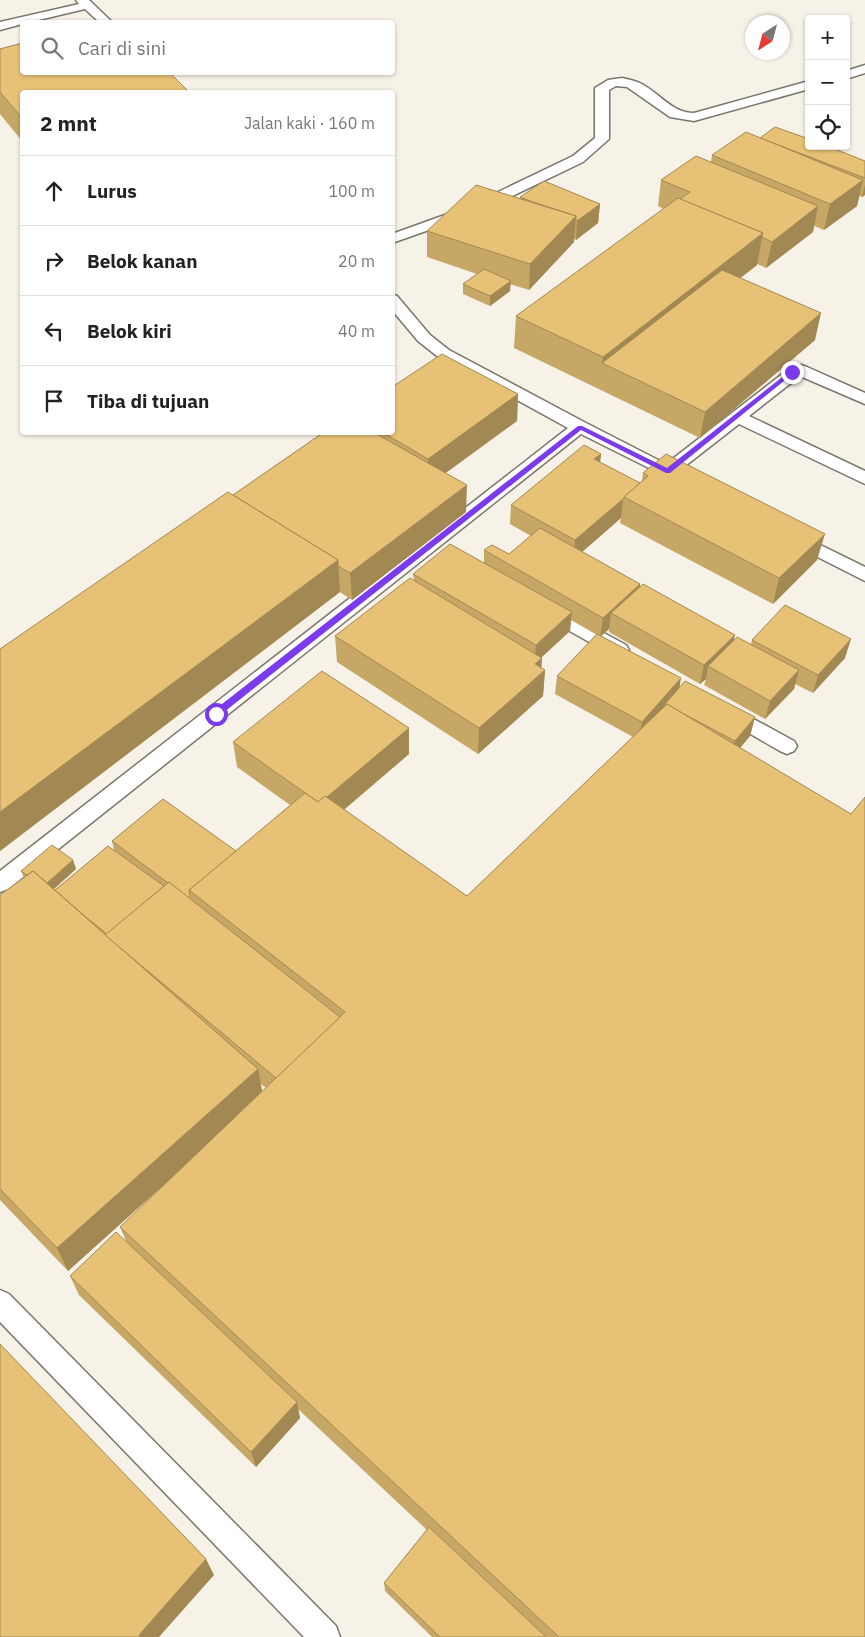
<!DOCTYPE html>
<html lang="id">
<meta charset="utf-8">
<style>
body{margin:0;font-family:"IBM Plex Sans",sans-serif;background:#f2f2f2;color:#222}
.controls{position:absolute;right:15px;top:15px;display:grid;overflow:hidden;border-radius:5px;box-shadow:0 1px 4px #0004}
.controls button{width:45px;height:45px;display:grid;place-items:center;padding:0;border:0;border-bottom:1px solid #e0e0e0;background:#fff;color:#222;font:25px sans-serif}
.compass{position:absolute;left:745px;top:15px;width:45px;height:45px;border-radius:50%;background:#fff;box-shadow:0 1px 4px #0004;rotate:216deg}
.stop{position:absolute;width:15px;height:15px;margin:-11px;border:4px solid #7c3aed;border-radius:50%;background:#fff}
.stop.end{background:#7c3aed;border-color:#fff;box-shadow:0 1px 5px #0008}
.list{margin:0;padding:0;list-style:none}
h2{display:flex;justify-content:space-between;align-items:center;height:65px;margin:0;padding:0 20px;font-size:21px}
h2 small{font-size:16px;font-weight:400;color:#767676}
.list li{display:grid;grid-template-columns:32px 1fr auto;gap:15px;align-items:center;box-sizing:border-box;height:70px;padding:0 20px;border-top:1px solid #e0e0e0}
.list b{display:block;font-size:19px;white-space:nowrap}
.list em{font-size:16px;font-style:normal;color:#767676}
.icon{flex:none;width:28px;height:28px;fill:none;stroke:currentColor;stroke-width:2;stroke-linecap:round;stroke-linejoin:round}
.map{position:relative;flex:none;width:865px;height:1637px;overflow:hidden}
.search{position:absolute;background:#fff;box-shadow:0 1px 4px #0004;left:20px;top:20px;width:375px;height:55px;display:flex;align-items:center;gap:12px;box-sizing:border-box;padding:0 18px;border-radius:5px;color:#767676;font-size:19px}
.panel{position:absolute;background:#fff;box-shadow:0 1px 4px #0004;left:20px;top:90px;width:375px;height:345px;border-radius:5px}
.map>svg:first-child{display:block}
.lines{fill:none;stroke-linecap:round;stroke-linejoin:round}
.lane-casing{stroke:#7b766c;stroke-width:3}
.lane{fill:#fff;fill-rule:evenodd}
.wall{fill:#c7a765;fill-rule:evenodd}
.shaded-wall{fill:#a28853}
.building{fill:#e7c276;stroke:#a28853}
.route{fill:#7c3aed}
</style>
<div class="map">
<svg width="865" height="1637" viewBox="0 0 865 1637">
<rect width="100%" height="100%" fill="#f7f2e7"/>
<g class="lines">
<g class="lane-casing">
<g id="lane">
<polygon points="76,0 89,0 112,22 99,22 85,9 30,22 22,22 22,24 0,30 0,22 79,4"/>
<polygon points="865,65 865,73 846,79 846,71"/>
<path d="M 622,78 C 630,80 638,81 645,86 C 662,96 673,113 694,113 L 809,81 L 809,89 L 694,121 L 670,117 L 627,87 L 616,86 L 609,90 L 609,139 L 583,162 L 477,213 L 392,243 L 392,234 L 467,207 L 573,156 L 595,138 L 595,88 L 608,80 Z"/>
<polygon points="392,294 397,296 430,335 449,350 586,423 666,464 790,368 801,365 807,367 865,393 865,404 800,376 749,416 865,471 865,484 739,424 680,470 688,477 685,481 679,483 581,434 8,889 0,892 0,871 568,428 437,356 418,341 392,310"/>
<polygon points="794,532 865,567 865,581 788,542 785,538 788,534"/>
<polygon points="545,601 626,645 629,650 626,655 619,657 612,655 538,613 536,608 538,603"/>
<polygon points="728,705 794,741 797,746 794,751 787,754 780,751 721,717 718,712 721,707"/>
<polygon points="0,1290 9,1294 336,1626 340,1637 304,1637 0,1322"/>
</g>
</g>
<use href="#lane" class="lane"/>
</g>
<g class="wall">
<polygon points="0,49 22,92 22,141 0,114"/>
<polygon points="760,138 865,161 865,195 862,197 859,196 857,206 824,230 814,226 813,232 766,268 757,264 757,265 740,278 815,340 700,438 514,348 516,316 664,209 658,206 661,180 711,162 712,155"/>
<polygon points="520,197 600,204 598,223 576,240 574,239 574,242 529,290 510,284 510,291 490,306 463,294 463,284 477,274 427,257 427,231 520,198"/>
<polygon points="518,394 517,421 445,473 466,512 352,600 340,592 0,851 0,649 233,495 324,432 392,432"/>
<path d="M 601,454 L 600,462 L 640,483 L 642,481 L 643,473 L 817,560 L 773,604 L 620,523 L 621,518 L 582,552 L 640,584 L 640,587 L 734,640 L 751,644 L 752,640 L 845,658 L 813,693 L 795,684 L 794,689 L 765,719 L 704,685 L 706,679 L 700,684 L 609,632 L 609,629 L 601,636 L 680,687 L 755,717 L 750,736 L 740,748 L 865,1637 L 432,1637 L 385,1591 L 384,1583 L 427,1530 L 298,1409 L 300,1418 L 256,1467 L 79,1295 L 70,1276 L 126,1241 L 120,1227 L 179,1171 L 68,1271 L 0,1200 L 0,895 L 24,878 L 21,871 L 73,860 L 76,869 L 54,889 L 55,890 L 114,850 L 112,841 L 236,851 L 290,805 L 237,767 L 233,742 L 409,728 L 409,754 L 344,810 L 467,896 L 633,737 L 555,694 L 557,676 L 597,635 L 571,620 L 570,631 L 541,658 L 542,658 L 541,668 L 545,670 L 543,696 L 478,754 L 337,662 L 335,636 L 414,580 L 413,574 L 484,563 L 484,550 L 509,554 L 531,536 L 510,524 L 511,505 ZM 261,1084 L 266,1088 L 262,1092 Z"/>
</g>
<g class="shaded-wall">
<polygon points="863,180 857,206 824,230 830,204"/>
<polygon points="865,185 865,195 862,197"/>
<polygon points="600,204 598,223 576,240 577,221"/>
<polygon points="818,206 813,232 766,268 772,242"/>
<polygon points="576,216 574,242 529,290 530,264"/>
<polygon points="763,233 757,265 621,372 602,363 603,357"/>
<polygon points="511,281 510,291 490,306 490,296"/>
<polygon points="821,313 815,340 700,438 705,412"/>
<polygon points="518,394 517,421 428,486 428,459"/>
<polygon points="601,454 599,473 594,459"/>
<polygon points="467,485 466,512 352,600 350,573"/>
<polygon points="623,499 621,518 574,559 575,540"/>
<polygon points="825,534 817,560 773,604 779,578"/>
<polygon points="338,560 340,592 0,851 0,812"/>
<polygon points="640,584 637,603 611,613 609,629 600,637 603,618"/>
<polygon points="572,612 570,631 534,664 536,645"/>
<polygon points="735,635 731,653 708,666 706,679 700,684 704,665"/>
<polygon points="851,639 845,658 813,693 818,675"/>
<polygon points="542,658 541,673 545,670 543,696 478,754 479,728 535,664"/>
<polygon points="799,670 794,689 765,719 770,701"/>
<polygon points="681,678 678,697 665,704 663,713 638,740 642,722"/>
<polygon points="755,717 750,736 731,759 735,741"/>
<polygon points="409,728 409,754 322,828 320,803"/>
<polygon points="73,860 76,869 46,896 42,887"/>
<polygon points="258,1069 263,1096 68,1271 57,1248"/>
<polygon points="297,1402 300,1418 256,1467 251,1452"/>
<polygon points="206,1559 214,1575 159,1637 140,1637 139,1635"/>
</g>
<g class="building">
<polygon points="22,43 22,72 169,72 189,92 22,92 22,118 0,92 0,49"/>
<polygon points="775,127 809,139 809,146 827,146 865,161 865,178 760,138"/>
<polygon points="746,132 863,180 830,204 712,155"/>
<polygon points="696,156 818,206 772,242 762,237 763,233 680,199 690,192 661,180"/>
<polygon points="544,181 600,204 577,221 576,220 576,216 533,202 520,197"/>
<polygon points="476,185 576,216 530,264 427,231"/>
<polygon points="678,198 763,233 603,357 516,316"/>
<polygon points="484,269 511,281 490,296 463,284"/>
<polygon points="722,270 821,313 705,412 602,363"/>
<polygon points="442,354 518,394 428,459 382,432 392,432 392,387"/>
<polygon points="324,432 373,432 467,485 350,573 338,566 338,560 233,495"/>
<polygon points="584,445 601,454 594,459 640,483 624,497 623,499 575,540 511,505"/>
<polygon points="666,454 825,534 779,578 624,497 648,476 643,473"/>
<polygon points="228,492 338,560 0,812 0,649"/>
<polygon points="540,528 640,584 603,618 484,550 492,545 509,554"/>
<polygon points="450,544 572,612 536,645 413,574"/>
<polygon points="410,578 542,658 535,664 545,670 479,728 335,636"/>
<polygon points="643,584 735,635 704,665 611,613"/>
<polygon points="785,605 851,639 818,675 752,640"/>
<polygon points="597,634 681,678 642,722 557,676"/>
<polygon points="737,637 799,670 770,701 708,666"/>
<polygon points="322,671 409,728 327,797 325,796 318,802 233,742"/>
<polygon points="685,681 755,717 735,741 684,714 667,704 667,705 665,704"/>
<polygon points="667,704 851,814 865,797 865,1637 559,1637 120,1227 345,1012 189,890 305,793 318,802 325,796 467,896"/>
<polygon points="163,799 236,851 189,890 190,896 188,898 169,882 168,883 112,841"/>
<polygon points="52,845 73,860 47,883 33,871 27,875 21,871"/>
<polygon points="108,846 164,886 107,934 87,918 55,890"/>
<polygon points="33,871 258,1069 57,1248 0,1189 0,895"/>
<polygon points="169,882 340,1017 276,1078 131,957 105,935"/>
<polygon points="116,1232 297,1402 251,1452 70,1276"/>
<polygon points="0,1344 206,1559 139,1635 140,1637 0,1637"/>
<polygon points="429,1527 546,1637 440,1637 384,1583"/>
</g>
<polygon class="route" points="790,371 795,372 670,473 666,473 581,430 219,716 213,716 213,711 578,426 582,426 667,468"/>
</svg>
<div class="controls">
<button>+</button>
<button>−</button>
<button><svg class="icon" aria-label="locate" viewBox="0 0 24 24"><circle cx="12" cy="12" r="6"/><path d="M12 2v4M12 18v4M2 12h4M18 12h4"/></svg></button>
</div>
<svg class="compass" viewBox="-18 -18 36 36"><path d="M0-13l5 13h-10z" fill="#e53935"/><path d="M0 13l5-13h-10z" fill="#767676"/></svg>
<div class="stop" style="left:216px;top:714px"></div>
<div class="stop end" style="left:792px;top:372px"></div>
<div class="search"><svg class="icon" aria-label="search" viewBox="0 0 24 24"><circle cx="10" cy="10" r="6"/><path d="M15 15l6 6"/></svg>Cari di sini</div>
<section class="panel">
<h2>2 mnt<small>Jalan kaki · 160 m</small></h2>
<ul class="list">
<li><svg class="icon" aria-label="ahead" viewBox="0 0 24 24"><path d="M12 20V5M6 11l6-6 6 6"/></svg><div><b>Lurus</b></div><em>100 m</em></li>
<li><svg class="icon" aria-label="right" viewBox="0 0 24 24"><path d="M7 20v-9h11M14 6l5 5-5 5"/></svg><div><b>Belok kanan</b></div><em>20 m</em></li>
<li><svg class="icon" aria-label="left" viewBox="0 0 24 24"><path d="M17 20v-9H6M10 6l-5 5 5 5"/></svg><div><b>Belok kiri</b></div><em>40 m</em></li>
<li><svg class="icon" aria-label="arrive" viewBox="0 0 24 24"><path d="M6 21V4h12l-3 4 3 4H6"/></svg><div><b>Tiba di tujuan</b></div></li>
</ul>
</section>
</div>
